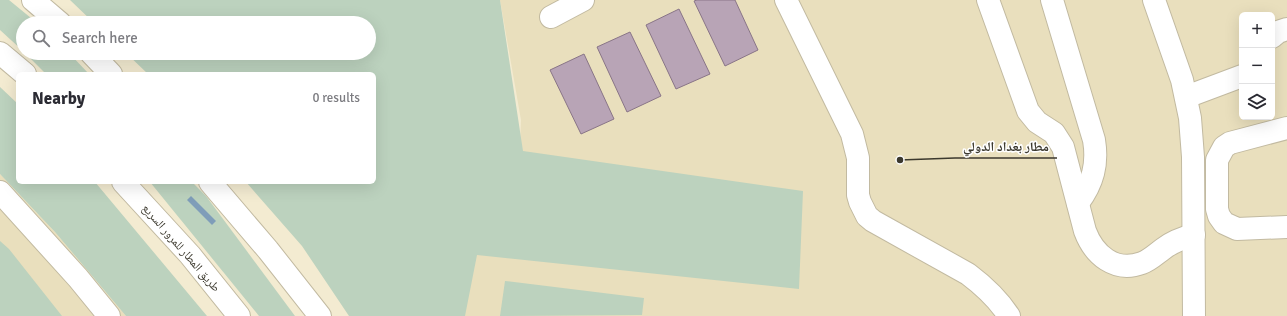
<!DOCTYPE html>
<meta charset="utf-8">
<style>
body{margin:0;font-family:Signika,"Noto Naskh Arabic",sans-serif;background:#f2f2f3;color:#2b2b33}
.controls{position:absolute;right:12px;top:12px;display:grid;overflow:hidden;border-radius:6px;box-shadow:0 4px 16px #0002}
.controls button{width:36px;height:36px;display:grid;place-items:center;padding:0;border:0;border-bottom:1px solid #e1e1e2;background:#fff;color:#2b2b33;font:20px sans-serif}
.list{margin:0;padding:0;list-style:none}
h2{display:flex;justify-content:space-between;align-items:center;height:52px;margin:0;padding:0 16px;font-size:17px}
h2 small{font-size:13px;font-weight:400;color:#7c7c81}
.icon{flex:none;width:22px;height:22px;fill:none;stroke:currentColor;stroke-width:2;stroke-linecap:round;stroke-linejoin:round}
.map{position:relative;flex:none;width:1287px;height:316px;overflow:hidden}
.search{position:absolute;background:#fff;box-shadow:0 4px 16px #0002;left:16px;top:16px;width:360px;height:44px;display:flex;align-items:center;gap:10px;box-sizing:border-box;padding:0 14px;border-radius:22px;color:#7c7c81;font-size:15px}
.panel{position:absolute;background:#fff;box-shadow:0 4px 16px #0002;left:16px;top:72px;width:360px;height:112px;border-radius:6px}
.map>svg:first-child{display:block}
.built{fill:#e9dfbd;fill-rule:evenodd}
.green{fill:#bcd2be}
.water{fill:#7f9db9}
.building{fill:#b8a4b6;stroke:#897587}
.lines{fill:none;stroke-linecap:round;stroke-linejoin:round}
.minor-casing{stroke:#c2baa1;stroke-width:24}
.highway-casing{stroke:#c2baa1;stroke-width:24}
.minor{stroke:#fff;stroke-width:22}
.highway{stroke:#fff;stroke-width:22}
.labels{text-anchor:middle;dominant-baseline:central;stroke-width:3;stroke-linejoin:round;paint-order:stroke}
.street-label{font-size:12px;fill:#3c392e;stroke:#fff}
.leader{fill:none;stroke:#3c392e;stroke-width:1.5}
.callout-dot{fill:#3c392e;stroke:#fff;stroke-width:1.5}
.callout-label{font-size:13px;text-anchor:middle;font-weight:bold;fill:#3c392e;stroke:#fff;stroke-width:3;stroke-linejoin:round;paint-order:stroke}
</style>
<div class="map">
<svg width="1287" height="316" viewBox="0 0 1287 316">
<rect width="100%" height="100%" fill="#f3ebd1"/>
<g class="built">
<path d="M 500,0 L 1287,0 L 1287,316 L 454,316 L 457,298 L 520,146 L 521,120 ZM 1242,15 L 1272,15 L 1272,117 L 1242,117 Z"/>
<polygon points="0,174 55,232 126,316 0,316"/>
</g>
<g class="green">
<polygon points="0,0 9,0 37,23 23,23 23,51 0,30"/>
<polygon points="70,0 500,0 523,151 803,191 799,289 477,255 465,316 349,316 302,246 246,182 374,182 374,74 148,74 126,53 369,53 369,23 94,23"/>
<polygon points="25,53 69,53 89,74 46,74"/>
<polygon points="0,87 18,104 18,182 95,182 207,316 126,316 55,232 0,174"/>
<polygon points="150,182 192,182 206,196 295,316 259,316"/>
<polygon points="0,241 9,249 62,316 0,316"/>
<polygon points="505,281 644,298 642,315 500,316"/>
</g>
<polygon class="water" points="191,196 216,221 212,225 187,200"/>
<g class="building">
<polygon points="697,0 735,0 758,50 725,66 694,1"/>
<polygon points="679,9 710,74 676,89 646,25"/>
<polygon points="630,32 661,96 627,112 597,47"/>
<polygon points="584,54 614,119 581,134 550,70"/>
</g>
<g class="lines">
<g class="minor-casing">
<g id="minor">
<path d="M 786,0 L 852,134 L 858,158 L 858,195 L 860,202 L 867,216 L 873,221 L 968,274 C 984,286 998,299 1009,316"/>
<path d="M 988,0 L 1028,111 L 1037,122 L 1054,133 L 1063,147 L 1085,231 C 1094,255 1115,273 1142,263 C 1150,260 1156,254 1163,249 C 1172,242 1182,238 1194,235"/>
<path d="M 1052,0 L 1094,140 C 1098,164 1093,183 1078,203"/>
<polyline points="1154,0 1182,80 1190,118 1193,157 1194,316"/>
<polyline points="551,17 583,0"/>
<polyline points="1272,37 1278,32 1287,29"/>
<polyline points="1186,97 1242,76"/>
<polyline points="1287,128 1230,143 1224,147 1217,160 1217,209 1219,216 1224,223 1237,229 1287,227"/>
<polyline points="0,192 78,278 109,316"/>
</g>
</g>
<g class="highway-casing">
<g id="highway">
<polyline points="33,0 60,23"/>
<polyline points="0,53 25,74"/>
<polyline points="91,53 111,74"/>
<polyline points="123,182 190,255 239,316"/>
<polyline points="210,182 268,250 320,316"/>
</g>
</g>
<use href="#minor" class="minor"/>
<use href="#highway" class="highway"/>
</g>
<g class="labels">
<g class="street-label">
<text transform="translate(181 248) rotate(49)">طريق المطار للمرور السريع</text>
</g>
</g>
<path class="leader" d="M900 160L955 158H1057"/>
<circle class="callout-dot" cx="900" cy="160" r="4"/>
<g class="callout-label">
<text x="1006" y="151">مطار بغداد الدولي</text>
</g>
</svg>
<div class="controls">
<button>+</button>
<button>−</button>
<button><svg class="icon" aria-label="layers" viewBox="0 0 24 24"><path d="M12 4l9 5-9 5-9-5zM3 14l9 5 9-5"/></svg></button>
</div>
<div class="search"><svg class="icon" aria-label="search" viewBox="0 0 24 24"><circle cx="10" cy="10" r="6"/><path d="M15 15l6 6"/></svg>Search here</div>
<section class="panel">
<h2>Nearby<small>0 results</small></h2>
<ul class="list">
</ul>
</section>
</div>
